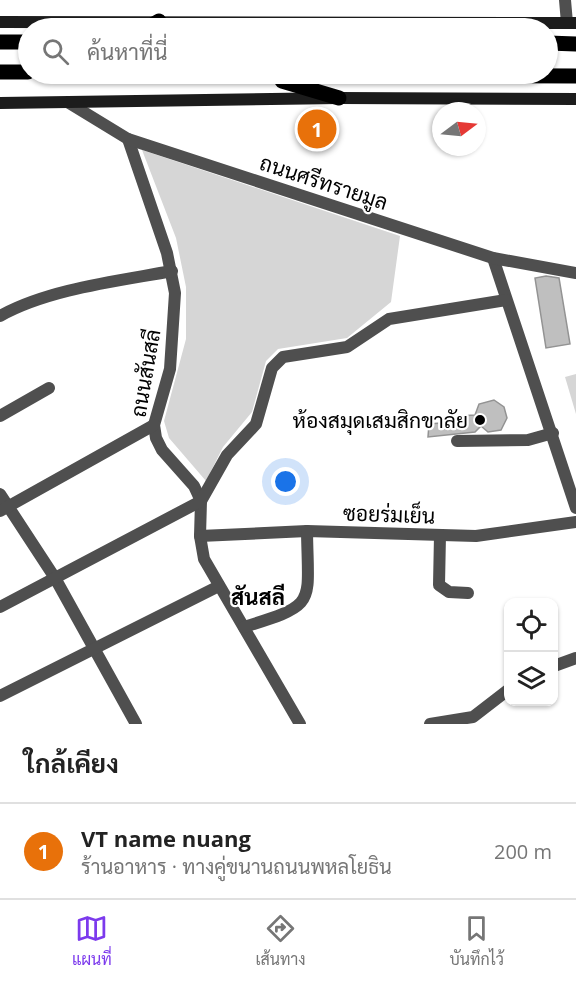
<!DOCTYPE html>
<html lang="th">
<meta charset="utf-8">
<style>
body{margin:0;font-family:"Open Sans",Sarabun,sans-serif;background:#f6f6f6;color:#222}
.controls{position:absolute;right:18px;bottom:18px;display:grid;overflow:hidden;border-radius:12px;box-shadow:0 2px 4px #0004}
.controls button{width:54px;height:54px;display:grid;place-items:center;padding:0;border:0;border-bottom:2px solid #e0e0e0;background:#fff;color:#222;font:30px sans-serif}
.compass{position:absolute;left:432px;top:102px;width:54px;height:54px;border-radius:50%;background:#fff;box-shadow:0 2px 4px #0004;rotate:74deg}
.you{position:absolute;left:286px;top:482px;width:21px;height:21px;margin:-15px;border:4px solid #fff;border-radius:50%;background:#1a73e8;box-shadow:0 0 0 9px #1a73e833}
.badge{display:grid;place-items:center;width:39px;height:39px;border-radius:50%;background:#7c3aed;color:#fff;font-size:20px;font-weight:700}
.pin{position:absolute;translate:-50% -50%;border:3px solid #fff;box-shadow:0 2px 6px #0006}
.list{margin:0;padding:0;list-style:none}
h2{display:flex;justify-content:space-between;align-items:center;height:78px;margin:0;padding:0 24px;font-size:26px}
h2 small{font-size:20px;font-weight:400;color:#767676}
.list li{display:grid;grid-template-columns:39px 1fr auto;gap:18px;align-items:center;box-sizing:border-box;height:96px;padding:0 24px;border-top:2px solid #e0e0e0}
.list b{display:block;font-size:22px;white-space:nowrap}
.list p{margin:0;font-size:20px;white-space:nowrap;color:#767676}
.list em{font-size:20px;font-style:normal;color:#767676}
.icon{flex:none;width:33px;height:33px;fill:none;stroke:currentColor;stroke-width:2;stroke-linecap:round;stroke-linejoin:round}
.map{position:relative;flex:none;width:576px;height:724px;overflow:hidden}
.search{position:absolute;background:#fff;box-shadow:0 2px 4px #0004;left:18px;right:18px;top:18px;height:66px;display:flex;align-items:center;gap:15px;box-sizing:border-box;padding:0 21px;border-radius:33px;color:#767676;font-size:22px}
.sheet{height:174px;background:#fff}
nav{display:flex;justify-content:space-around;align-items:center;box-sizing:border-box;height:84px;border-top:2px solid #e0e0e0;background:#fff;font-size:16px;color:#767676}
nav a{display:grid;justify-items:center;gap:3px}
nav .on{color:#7c3aed}
.map>svg:first-child{display:block}
.green{fill:#d6d6d6}
.building{fill:#bfbfbf;stroke:#939393;stroke-width:1.5}
.lines{fill:none;stroke-linecap:round;stroke-linejoin:round}
.minor{stroke:#4f4f4f;stroke-width:12}
.tertiary{stroke:#4f4f4f;stroke-width:12}
.secondary{stroke:#1c1c1c;stroke-width:12}
.primary{stroke:#000;stroke-width:15}
.poi-dot{fill:#000;stroke:#fff;stroke-width:2}
.labels{text-anchor:middle;dominant-baseline:central;stroke-width:4.5;stroke-linejoin:round;paint-order:stroke}
.street-label{font-size:21px;fill:#000;stroke:#fff}
.poi-label{font-size:21px;fill:#000;stroke:#fff;text-anchor:end}
.neighbourhood-label{font-size:22px;font-weight:bold;fill:#000;stroke:#fff}
</style>
<div class="map">
<svg width="576" height="724" viewBox="0 0 576 724">
<rect width="100%" height="100%" fill="#fff"/>
<g class="green">
<polygon points="142,150 400,236 391,302 347,338 278,349 266,361 252,412 223,447 206,481 169,438 164,421 186,339 186,287 176,238"/>
<polygon points="576,374 576,414 565,377"/>
</g>
<g class="building">
<polygon points="546,276 559,278 570,344 546,348 535,278"/>
<polygon points="494,400 504,407 507,418 501,430 488,432 481,426 475,432 428,437 429,424 453,422 458,416 475,415 479,404"/>
</g>
<g class="lines">
<g class="minor">
<polyline points="565,0 567,23"/>
<polyline points="128,139 167,253 175,293 170,369 154,425 156,438 162,450 194,486 201,501 200,536 204,559 300,724"/>
<polyline points="493,258 576,508"/>
<path d="M 0,316 C 48,289 118,281 172,271"/>
<polyline points="0,416 49,388"/>
<polyline points="457,441 528,440 553,433"/>
<polyline points="0,494 55,578 136,724"/>
<polyline points="0,511 154,425"/>
<polyline points="440,535 439,585 449,592 468,593"/>
<polyline points="200,536 307,531 476,536 576,522"/>
<polyline points="0,607 201,501 227,455 256,424 272,368 283,357 347,347 389,319 506,300"/>
<path d="M 244,627 C 318,604 308,606 307,531"/>
<polyline points="554,666 576,658"/>
<polyline points="0,696 219,586"/>
<polyline points="430,724 473,717 508,690"/>
</g>
<polyline class="tertiary" points="69,103 128,139 493,258 576,273"/>
<g class="secondary">
<polyline points="0,22 576,23"/>
<polyline points="0,103 339,98 576,99"/>
</g>
<g class="primary">
<polyline points="147,28 159,21"/>
<polyline points="0,42 28,42"/>
<polyline points="548,43 576,44"/>
<polyline points="0,72 28,72"/>
<polyline points="129,74 576,76"/>
<polyline points="282,81 339,98"/>
</g>
</g>
<circle class="poi-dot" cx="480" cy="420" r="6"/>
<g class="labels">
<g class="street-label">
<text transform="translate(324 182) rotate(18)">ถนนศรีทรายมูล</text>
<text transform="translate(145 373) rotate(-80)">ถนนสันสลี</text>
<text transform="translate(389 514) rotate(2)">ซอยร่มเย็น</text>
</g>
<g class="poi-label">
<text x="468" y="420">ห้องสมุดเสมสิกขาลัย</text>
</g>
<g class="neighbourhood-label">
<text x="258" y="596">สันสลี</text>
</g>
</g>
</svg>
<div class="controls">
<button><svg class="icon" aria-label="locate" viewBox="0 0 24 24"><circle cx="12" cy="12" r="6"/><path d="M12 2v4M12 18v4M2 12h4M18 12h4"/></svg></button>
<button><svg class="icon" aria-label="layers" viewBox="0 0 24 24"><path d="M12 4l9 5-9 5-9-5zM3 14l9 5 9-5"/></svg></button>
</div>
<svg class="compass" viewBox="-18 -18 36 36"><path d="M0-13l5 13h-10z" fill="#e53935"/><path d="M0 13l5-13h-10z" fill="#767676"/></svg>
<div class="you"></div>
<div class="pin badge" style="left:317px;top:129px;background:#e8710a">1</div>
<div class="search"><svg class="icon" aria-label="search" viewBox="0 0 24 24"><circle cx="10" cy="10" r="6"/><path d="M15 15l6 6"/></svg>ค้นหาที่นี่</div>
</div>
<section class="sheet">
<h2>ใกล้เคียง<small></small></h2>
<ul class="list">
<li><span class="badge" style="background:#e8710a">1</span><div><b>VT name nuang</b><p>ร้านอาหาร · ทางคู่ขนานถนนพหลโยธิน</p></div><em>200 m</em></li>
</ul>
</section>
<nav>
<a class="on"><svg class="icon" aria-label="map" viewBox="0 0 24 24"><path d="M3 6l6-2 6 2 6-2v14l-6 2-6-2-6 2zM9 4v14M15 6v14"/></svg>แผนที่</a>
<a><svg class="icon" aria-label="directions" viewBox="0 0 24 24"><path d="M12 3l9 9-9 9-9-9zM9 14v-3h6M13 9l2 2-2 2"/></svg>เส้นทาง</a>
<a><svg class="icon" aria-label="saved" viewBox="0 0 24 24"><path d="M7 4h10v16l-5-4-5 4z"/></svg>บันทึกไว้</a>
</nav>
